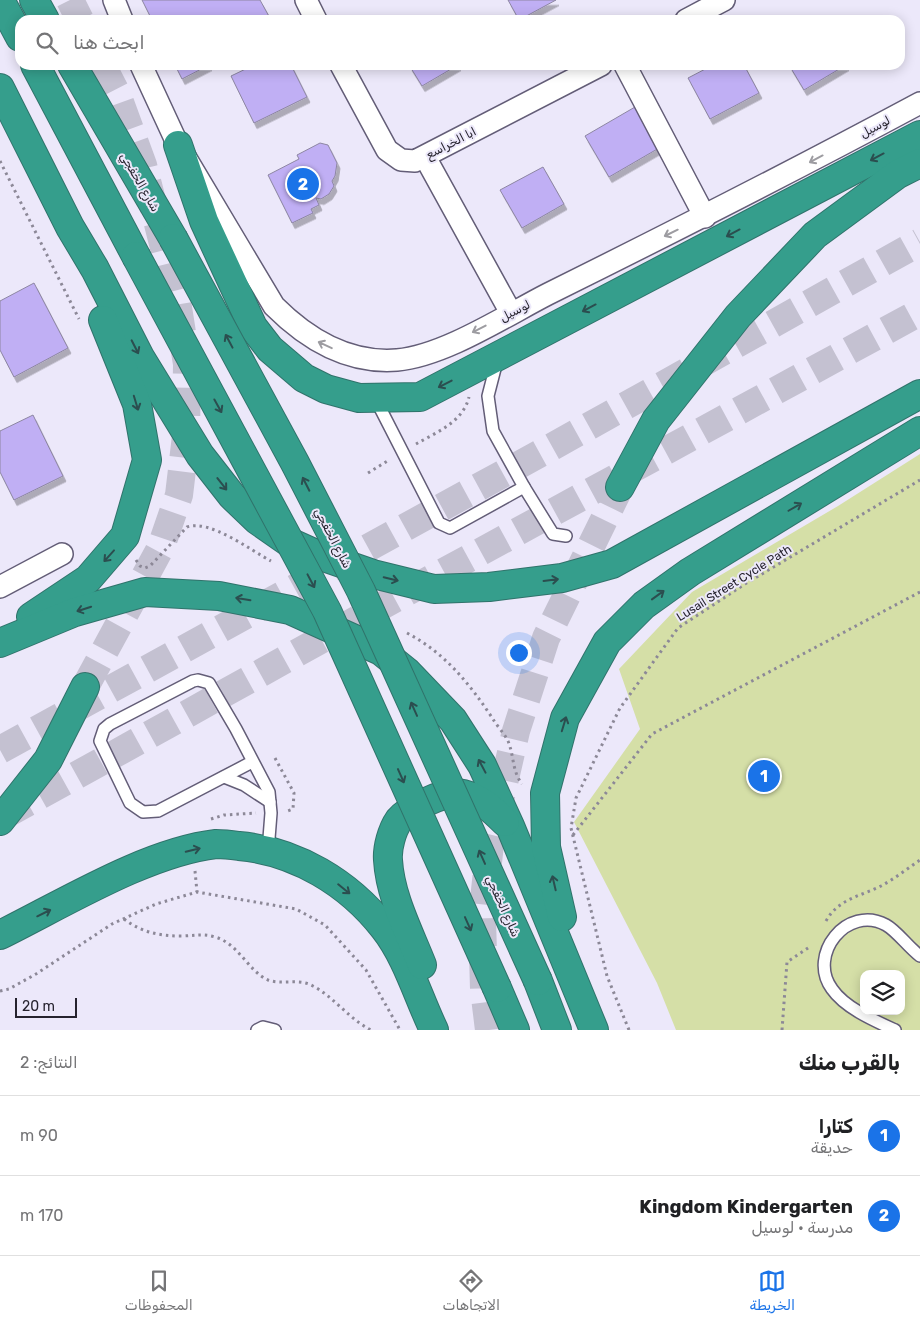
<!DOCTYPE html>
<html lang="ar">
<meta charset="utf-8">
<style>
body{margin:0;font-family:Rubik,"Noto Sans Arabic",sans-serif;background:#f6f6f6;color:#202124;direction:rtl}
.controls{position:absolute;right:15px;bottom:15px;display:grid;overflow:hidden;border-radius:10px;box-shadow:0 2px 12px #0003}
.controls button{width:45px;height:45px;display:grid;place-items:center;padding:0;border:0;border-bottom:1px solid #e0e0e0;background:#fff;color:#202124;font:25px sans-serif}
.scale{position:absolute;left:15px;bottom:12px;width:62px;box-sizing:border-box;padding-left:5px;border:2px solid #26232e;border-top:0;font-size:14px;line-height:18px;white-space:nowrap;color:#26232e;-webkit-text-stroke:4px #ece8fa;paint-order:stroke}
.you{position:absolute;left:518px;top:652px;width:18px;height:18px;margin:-12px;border:4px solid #fff;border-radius:50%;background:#1a73e8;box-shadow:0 0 0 8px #1a73e833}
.badge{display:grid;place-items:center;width:32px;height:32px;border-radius:50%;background:#1a73e8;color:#fff;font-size:16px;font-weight:700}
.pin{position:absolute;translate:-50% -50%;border:2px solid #fff;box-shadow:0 1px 5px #0006}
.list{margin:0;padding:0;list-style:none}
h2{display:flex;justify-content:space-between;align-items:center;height:65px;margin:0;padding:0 20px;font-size:21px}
h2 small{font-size:16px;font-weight:400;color:#757577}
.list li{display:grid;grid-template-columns:32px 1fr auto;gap:15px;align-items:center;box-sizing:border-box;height:80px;padding:0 20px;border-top:1px solid #e0e0e0}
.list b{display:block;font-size:19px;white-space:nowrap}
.list p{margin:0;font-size:16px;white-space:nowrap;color:#757577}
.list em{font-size:16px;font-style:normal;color:#757577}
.icon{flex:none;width:28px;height:28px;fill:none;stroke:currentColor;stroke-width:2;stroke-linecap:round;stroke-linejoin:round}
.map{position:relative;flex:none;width:920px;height:1030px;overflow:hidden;direction:ltr}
.search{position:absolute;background:#fff;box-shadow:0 2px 12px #0003;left:15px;right:15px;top:15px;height:55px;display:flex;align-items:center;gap:12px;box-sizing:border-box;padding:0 18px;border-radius:15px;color:#757577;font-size:19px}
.sheet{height:225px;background:#fff}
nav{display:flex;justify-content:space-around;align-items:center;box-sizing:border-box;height:70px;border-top:1px solid #e0e0e0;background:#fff;font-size:14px;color:#757577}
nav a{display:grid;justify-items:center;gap:2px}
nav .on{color:#1a73e8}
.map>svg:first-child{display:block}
.green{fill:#d5dfa7;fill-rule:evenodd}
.building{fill:#c0aff4;stroke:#8d86a2;filter:url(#shadow)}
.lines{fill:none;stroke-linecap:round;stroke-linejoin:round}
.highway-tunnel{stroke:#c4c1d1;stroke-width:28;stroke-dasharray:28 14;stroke-linecap:butt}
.lane-casing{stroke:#635d77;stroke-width:14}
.street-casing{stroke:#635d77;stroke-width:24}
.highway-casing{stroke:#30736b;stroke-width:30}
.path{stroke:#8c8897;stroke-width:3;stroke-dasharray:2.5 4;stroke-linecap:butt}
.lane{stroke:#fff;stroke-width:11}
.street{stroke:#fff;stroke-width:21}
.highway{stroke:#359e8c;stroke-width:28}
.highway-bridge-casing{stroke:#30736b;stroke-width:30;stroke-linecap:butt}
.highway-bridge{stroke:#359e8c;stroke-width:28}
.oneway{stroke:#2b4e4f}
.oneway2{stroke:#9d9ca1}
.labels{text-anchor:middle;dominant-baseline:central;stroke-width:4;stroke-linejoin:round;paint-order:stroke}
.street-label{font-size:12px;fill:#26232e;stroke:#ece8fa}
</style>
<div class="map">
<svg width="920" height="1030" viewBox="0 0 920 1030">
<defs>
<filter id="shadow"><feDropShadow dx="3" dy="5.5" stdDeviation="0" flood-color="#0004"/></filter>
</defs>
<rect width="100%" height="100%" fill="#ece8fa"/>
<path class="green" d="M 920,454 L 920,1030 L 676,1030 L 657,983 L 574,822 L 640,729 L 619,669 L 692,592 L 838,506 ZM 864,974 L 901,974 L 901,1011 L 864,1011 Z"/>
<g class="building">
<polygon points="142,0 260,0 271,20 152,20"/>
<polygon points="508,0 556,0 519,20"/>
<polygon points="175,65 209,65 182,79"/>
<polygon points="254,65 291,65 307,97 254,123 231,76"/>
<polygon points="409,65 458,65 422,86"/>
<polygon points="713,65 744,65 759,93 710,119 688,78"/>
<polygon points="789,65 846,65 804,90"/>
<polygon points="635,107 659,148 609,177 585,136"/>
<polygon points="320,143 328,145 337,163 335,176 332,181 334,186 329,194 321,199 316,198 319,205 311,209 313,213 292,223 268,175 299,159 297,155"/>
<polygon points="543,167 564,204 522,228 500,190"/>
<polygon points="34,283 68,348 14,377 0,350 0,301"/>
<polygon points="33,415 63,476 14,500 0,472 0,431"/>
</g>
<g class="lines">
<g class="highway-tunnel">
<polyline points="70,0 80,20"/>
<polyline points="85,687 161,547 179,495 186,436 187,364 176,295 143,165 117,94 102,65"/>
<polyline points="0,750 548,449 920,242"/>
<polyline points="3,816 387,603 920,312"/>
<polyline points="489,1030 484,989 482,918 490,844 516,731 546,638 620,487"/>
</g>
<g class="lane-casing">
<g id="lane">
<polyline points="376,400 439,523 450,528 524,487 493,431 488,396 497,361"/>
<polyline points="524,487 553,534 566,536"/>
<polyline points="252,762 158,811 143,812 130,803 100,741 104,729 110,724 193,681 198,680 209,683 236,729 269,792 271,813 268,851"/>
<polyline points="224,777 244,785 270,802"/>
<polyline points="257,1030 263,1027 275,1030"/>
<path d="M 895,1030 C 875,1021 845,1008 832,989 C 807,955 847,904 886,925 C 897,931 908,947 920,956"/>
</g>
</g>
<g class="street-casing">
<g id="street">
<polyline points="114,0 122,20"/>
<polyline points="306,0 316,20"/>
<polyline points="686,20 724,0"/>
<path d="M 141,65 L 178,145 L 274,306 C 307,339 347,364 397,360 C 444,356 505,316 548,294 C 673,232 797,169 920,103"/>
<polyline points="341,65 387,150 401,160 415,161 601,65"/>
<polyline points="625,65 705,217"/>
<polyline points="425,157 511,313"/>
<polyline points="0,587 62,554"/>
</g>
</g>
<g class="highway-casing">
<g id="highway">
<polyline points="0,0 20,37"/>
<polyline points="34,0 45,20"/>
<polyline points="35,65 136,256"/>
<polyline points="72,65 173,238"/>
<polyline points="0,88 70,227 95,269 140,357 200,455 232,496 257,520 287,541 318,555 373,574 434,589 489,587 562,578 612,564 920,394"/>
<polyline points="178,145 204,221 253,327 270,349 304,378 326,389 359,398 420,397 920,135"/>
<polyline points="620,487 656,420 738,316 815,235 898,174 920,163"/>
<polyline points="31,617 88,579 125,536 147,460 137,404 103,320"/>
<polyline points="0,643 75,612 145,592 219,596 290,610 381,651 407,672 453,720 482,765 510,826 594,1030"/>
<polyline points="0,821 48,760 85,687"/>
<polyline points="562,917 546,847 545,793 565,718 607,642 644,605 690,572 920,431"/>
<path d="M 0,935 C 63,904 147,852 216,844 C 224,844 232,845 239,846 C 296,851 349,883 384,928 C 407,957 418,997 434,1030"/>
<path d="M 422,965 C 409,932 390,896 388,860 C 387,848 392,830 399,820 C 408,809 443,792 457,793 C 477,795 492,809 505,822"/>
<polyline points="538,981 557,1030"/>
<polyline points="497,988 515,1030"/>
</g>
</g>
<g class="path">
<polyline points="0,161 79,319"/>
<path d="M 416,444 C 437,432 463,422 469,397"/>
<polyline points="368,473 389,460"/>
<path d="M 136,560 L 140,566 L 145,568 L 150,566 L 187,527 C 210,519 250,550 271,561"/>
<path d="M 407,633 C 445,653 469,683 493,719 C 497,726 504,733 508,741 C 514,755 512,771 522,784"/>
<polyline points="275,758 294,793 293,809 285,812"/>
<polyline points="211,819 224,815 256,813"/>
<polyline points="573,835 652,734 920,592"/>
<polyline points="195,871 197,892"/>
<path d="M 124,919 C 141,932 159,936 181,936 C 193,936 202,933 215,937 C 238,943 249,972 268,980 C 282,985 299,978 313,986 C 334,997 349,1019 371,1030"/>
<path d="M 826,921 C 838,899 861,896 881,886 C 894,879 907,869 920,860"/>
<polyline points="0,991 9,989 36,974 112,924 156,904 197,892 296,909 325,925 366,970 400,1030"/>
<polyline points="629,1030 607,976 571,828 576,798 620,708 678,628 745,584 920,480"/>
<polyline points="782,1030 787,962 811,946"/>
</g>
<use href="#lane" class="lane"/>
<use href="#street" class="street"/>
<use href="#highway" class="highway"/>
<g class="highway-bridge-casing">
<g id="highway-bridge">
<polyline points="173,238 295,463 361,591 538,981"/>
<polyline points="136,256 327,611 497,988"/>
</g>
</g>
<use href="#highway-bridge" class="highway-bridge"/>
</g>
<defs><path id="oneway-shaft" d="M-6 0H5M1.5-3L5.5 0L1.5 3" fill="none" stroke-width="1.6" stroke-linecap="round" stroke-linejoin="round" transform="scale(1.25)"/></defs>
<g class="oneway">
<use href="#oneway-shaft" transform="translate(877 157) rotate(152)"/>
<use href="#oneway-shaft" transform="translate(733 233) rotate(152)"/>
<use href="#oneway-shaft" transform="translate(589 308) rotate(152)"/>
<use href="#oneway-shaft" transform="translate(229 341) rotate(-118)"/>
<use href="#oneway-shaft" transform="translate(135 347) rotate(63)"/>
<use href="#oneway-shaft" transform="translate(445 384) rotate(153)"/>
<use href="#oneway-shaft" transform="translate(136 403) rotate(73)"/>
<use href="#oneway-shaft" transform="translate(218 406) rotate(61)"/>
<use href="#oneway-shaft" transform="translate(222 484) rotate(52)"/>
<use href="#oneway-shaft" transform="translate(306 484) rotate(-117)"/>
<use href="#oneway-shaft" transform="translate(795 507) rotate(-30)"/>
<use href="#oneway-shaft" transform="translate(109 556) rotate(132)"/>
<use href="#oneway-shaft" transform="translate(391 579) rotate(13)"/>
<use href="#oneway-shaft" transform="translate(551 580) rotate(-7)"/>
<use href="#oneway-shaft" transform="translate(311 581) rotate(62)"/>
<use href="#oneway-shaft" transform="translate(658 595) rotate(-36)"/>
<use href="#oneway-shaft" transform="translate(243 599) rotate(-171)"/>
<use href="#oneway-shaft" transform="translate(84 609) rotate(162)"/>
<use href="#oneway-shaft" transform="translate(414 709) rotate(-114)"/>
<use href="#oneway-shaft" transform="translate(564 724) rotate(-73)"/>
<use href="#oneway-shaft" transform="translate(482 766) rotate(-118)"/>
<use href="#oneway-shaft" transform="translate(401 776) rotate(66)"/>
<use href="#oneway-shaft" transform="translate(193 850) rotate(-14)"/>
<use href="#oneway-shaft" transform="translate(482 857) rotate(-114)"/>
<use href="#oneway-shaft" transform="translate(554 883) rotate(-103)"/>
<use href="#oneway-shaft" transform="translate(344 889) rotate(39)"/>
<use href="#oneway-shaft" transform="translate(44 913) rotate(-26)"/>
<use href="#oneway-shaft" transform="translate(468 924) rotate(66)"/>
</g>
<g class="oneway2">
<use href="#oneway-shaft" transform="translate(816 159) rotate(152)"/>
<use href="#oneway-shaft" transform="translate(671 233) rotate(154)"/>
<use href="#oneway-shaft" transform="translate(479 329) rotate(153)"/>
<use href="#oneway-shaft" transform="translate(325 345) rotate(-155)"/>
</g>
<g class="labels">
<g class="street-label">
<text transform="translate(875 127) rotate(-28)">لوسيل</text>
<text transform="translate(451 143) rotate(-27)">ابا الخراسع</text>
<text transform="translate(140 182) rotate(60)">شارع الخفجي</text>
<text transform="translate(515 311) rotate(-27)">لوسيل</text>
<text transform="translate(333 538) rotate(63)">شارع الخفجي</text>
<text transform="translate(734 583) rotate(-32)">Lusail Street Cycle Path</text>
<text transform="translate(503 906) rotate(66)">شارع الخفجي</text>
</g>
</g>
</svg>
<div class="controls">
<button><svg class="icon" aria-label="layers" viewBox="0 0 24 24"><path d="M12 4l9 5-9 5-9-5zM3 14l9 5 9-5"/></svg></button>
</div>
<div class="scale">20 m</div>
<div class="you"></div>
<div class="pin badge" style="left:764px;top:776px">1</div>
<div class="pin badge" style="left:303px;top:184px">2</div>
<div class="search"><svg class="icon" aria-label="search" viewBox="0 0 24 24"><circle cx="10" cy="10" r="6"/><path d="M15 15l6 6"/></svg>ابحث هنا</div>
</div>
<section class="sheet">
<h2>بالقرب منك<small>النتائج: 2</small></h2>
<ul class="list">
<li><span class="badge">1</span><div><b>كتارا</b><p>حديقة</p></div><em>90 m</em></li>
<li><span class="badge">2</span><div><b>Kingdom Kindergarten</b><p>مدرسة · لوسيل</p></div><em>170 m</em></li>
</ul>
</section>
<nav>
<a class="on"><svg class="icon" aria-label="map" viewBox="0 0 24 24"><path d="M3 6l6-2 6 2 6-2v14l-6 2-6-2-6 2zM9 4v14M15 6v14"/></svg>الخريطة</a>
<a><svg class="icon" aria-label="directions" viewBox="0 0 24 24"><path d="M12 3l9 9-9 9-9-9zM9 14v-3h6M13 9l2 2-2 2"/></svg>الاتجاهات</a>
<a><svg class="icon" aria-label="saved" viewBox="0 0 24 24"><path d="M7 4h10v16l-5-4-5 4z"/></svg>المحفوظات</a>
</nav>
